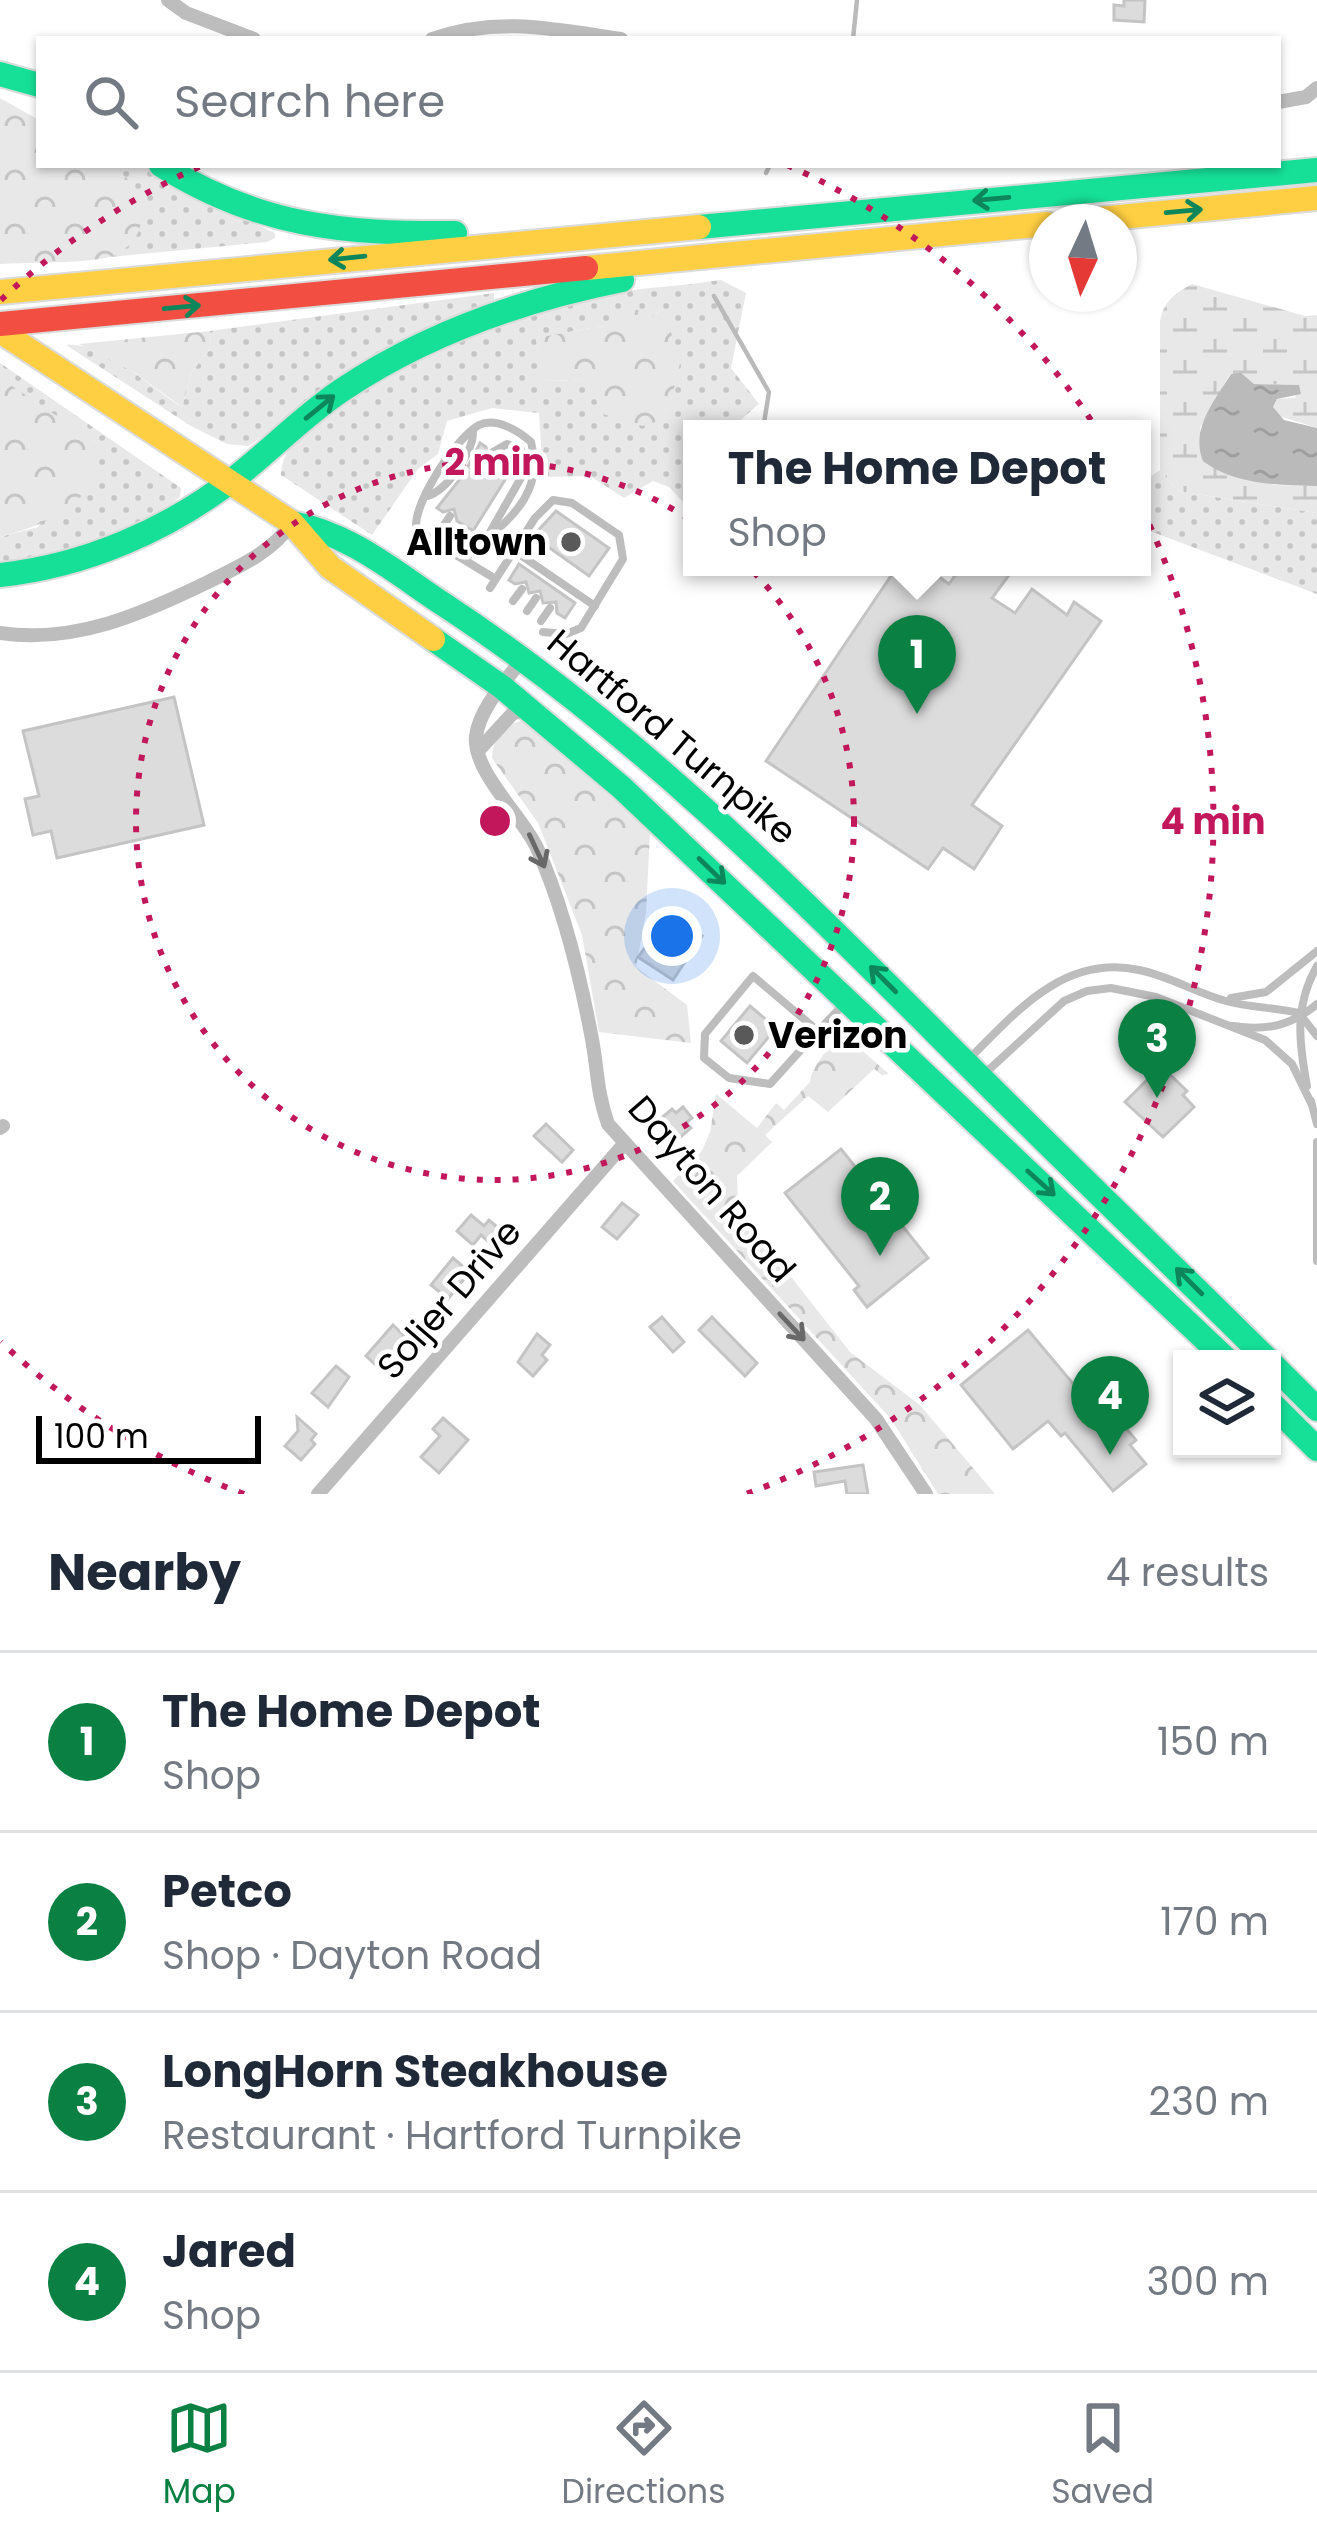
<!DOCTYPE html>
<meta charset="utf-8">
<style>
body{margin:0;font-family:Poppins,sans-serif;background:#f6f6f7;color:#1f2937}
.controls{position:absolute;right:36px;bottom:36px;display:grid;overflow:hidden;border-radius:0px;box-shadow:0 3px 9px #0004}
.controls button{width:108px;height:108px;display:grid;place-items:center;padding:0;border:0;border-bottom:3px solid #e0e1e3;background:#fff;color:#1f2937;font:60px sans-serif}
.compass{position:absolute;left:1029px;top:204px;width:108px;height:108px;border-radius:50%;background:#fff;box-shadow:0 3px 9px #0004;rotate:184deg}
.scale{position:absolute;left:36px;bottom:30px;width:225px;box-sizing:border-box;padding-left:12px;border:6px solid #000;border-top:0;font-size:33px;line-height:42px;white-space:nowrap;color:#000;-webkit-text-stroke:9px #fff;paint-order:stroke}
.you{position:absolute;left:672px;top:936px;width:42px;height:42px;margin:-30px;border:9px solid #fff;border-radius:50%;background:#1a73e8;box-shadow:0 0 0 18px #1a73e833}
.badge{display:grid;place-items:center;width:78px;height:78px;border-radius:50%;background:#0b8043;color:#fff;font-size:39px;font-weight:700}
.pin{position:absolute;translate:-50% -99px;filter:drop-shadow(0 3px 6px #0008)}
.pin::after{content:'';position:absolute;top:63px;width:42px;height:36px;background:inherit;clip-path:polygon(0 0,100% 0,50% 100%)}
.popup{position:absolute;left:683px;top:420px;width:468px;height:156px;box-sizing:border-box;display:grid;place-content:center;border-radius:0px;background:#fff;filter:drop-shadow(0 3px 9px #0005);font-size:39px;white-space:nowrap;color:#747a83}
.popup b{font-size:45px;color:#1f2937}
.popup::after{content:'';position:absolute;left:50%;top:100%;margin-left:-24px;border:24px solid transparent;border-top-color:#fff}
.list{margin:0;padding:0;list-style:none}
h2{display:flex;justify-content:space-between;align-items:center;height:156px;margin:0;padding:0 48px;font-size:51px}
h2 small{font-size:39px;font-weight:400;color:#747a83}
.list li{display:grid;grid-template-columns:78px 1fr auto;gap:36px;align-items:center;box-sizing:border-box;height:180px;padding:0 48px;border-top:3px solid #e0e1e3}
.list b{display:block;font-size:45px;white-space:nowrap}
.list p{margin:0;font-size:39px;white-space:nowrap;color:#747a83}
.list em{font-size:39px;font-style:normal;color:#747a83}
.icon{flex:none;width:66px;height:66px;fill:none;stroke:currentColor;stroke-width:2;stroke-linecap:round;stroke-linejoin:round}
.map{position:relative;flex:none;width:1317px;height:1494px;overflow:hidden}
.search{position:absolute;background:#fff;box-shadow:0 3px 9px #0004;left:36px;right:36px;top:36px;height:132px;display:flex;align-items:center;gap:30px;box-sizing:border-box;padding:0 42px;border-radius:0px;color:#747a83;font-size:45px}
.sheet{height:876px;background:#fff}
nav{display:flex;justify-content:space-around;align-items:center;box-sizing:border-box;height:168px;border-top:3px solid #e0e1e3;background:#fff;font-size:33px;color:#747a83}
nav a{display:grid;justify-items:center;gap:6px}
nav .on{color:#0b8043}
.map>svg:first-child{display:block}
.grass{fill:url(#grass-dots);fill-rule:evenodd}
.forest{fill:url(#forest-crowns)}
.wetland{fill:url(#wetland-marsh)}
.water{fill:url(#water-ripples)}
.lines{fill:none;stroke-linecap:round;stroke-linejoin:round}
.stream{stroke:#bababa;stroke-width:4.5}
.building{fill:#dcdcdc;stroke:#c4c4c4;stroke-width:3}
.fast-casing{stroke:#dbdbdb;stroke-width:28}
.slow-casing{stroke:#dbdbdb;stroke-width:28}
.jam-casing{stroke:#dbdbdb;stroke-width:28}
.lane{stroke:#bdbdbd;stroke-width:8}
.street{stroke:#bdbdbd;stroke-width:14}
.fast{stroke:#16e098;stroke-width:24}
.slow{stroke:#ffcf43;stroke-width:24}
.jam{stroke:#f24e42;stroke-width:24}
.oneway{stroke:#0d865b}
.oneway2{stroke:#686868}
.ring{fill:none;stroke:#c2185b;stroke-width:6;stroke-dasharray:6 12}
.poi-dot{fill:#595959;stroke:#fff;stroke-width:4.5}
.labels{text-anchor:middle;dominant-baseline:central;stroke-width:9;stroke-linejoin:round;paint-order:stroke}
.poi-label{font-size:36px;font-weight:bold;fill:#000;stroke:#fff;text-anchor:end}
.street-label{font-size:36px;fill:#000;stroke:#fff}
.centre{fill:#c2185b;stroke:#fff;stroke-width:6}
.ring-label{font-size:36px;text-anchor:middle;font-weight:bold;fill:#c2185b;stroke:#fff;stroke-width:9;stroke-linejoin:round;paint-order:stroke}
</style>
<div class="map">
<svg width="1317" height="1494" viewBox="0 0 1317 1494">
<defs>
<pattern id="grass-dots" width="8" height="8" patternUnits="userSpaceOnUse" patternTransform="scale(3)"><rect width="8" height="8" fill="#e8e8e8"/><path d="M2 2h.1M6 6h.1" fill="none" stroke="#c5c5c5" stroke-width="1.8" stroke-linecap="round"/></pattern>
<pattern id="forest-crowns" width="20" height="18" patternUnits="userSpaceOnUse" patternTransform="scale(3)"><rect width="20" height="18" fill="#e8e8e8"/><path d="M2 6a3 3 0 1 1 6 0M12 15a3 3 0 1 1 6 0" fill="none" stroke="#c5c5c5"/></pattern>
<pattern id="wetland-marsh" width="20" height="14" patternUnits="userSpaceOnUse" patternTransform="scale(3)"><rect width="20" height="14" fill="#e8e8e8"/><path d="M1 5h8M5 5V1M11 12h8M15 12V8" fill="none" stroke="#c5c5c5"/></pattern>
<pattern id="water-ripples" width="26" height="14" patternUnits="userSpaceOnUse" patternTransform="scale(3)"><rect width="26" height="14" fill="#bababa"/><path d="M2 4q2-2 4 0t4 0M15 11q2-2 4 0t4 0" fill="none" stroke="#9e9e9e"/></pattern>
</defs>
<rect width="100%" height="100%" fill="#fff"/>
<g class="grass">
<polygon points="106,165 145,165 182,191 275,233 275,238 267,242 110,257 132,242 130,184"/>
<path d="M 721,280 L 746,293 L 731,368 L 759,404 L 730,429 L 692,429 L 692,494 L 687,506 L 669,487 L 653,481 L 624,498 L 590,476 L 543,477 L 539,413 L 492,408 L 447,421 L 438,454 L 418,469 L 372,535 L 281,475 C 283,442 306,431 330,413 C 409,352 502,309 601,294 C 641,288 681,286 721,280 ZM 663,308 L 586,380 L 542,381 L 536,338 L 602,326 L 635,310 L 652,317 Z"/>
<path d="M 494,293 L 494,300 L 447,319 L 248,446 L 227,444 L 191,426 L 66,345 C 104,341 150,388 182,407 L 191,373 L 211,347 L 210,331 Z"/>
<path d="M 0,363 L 181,488 L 180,497 C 136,534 57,560 0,563 L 0,537 L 38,527 L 97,443 L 12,388 L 0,378 Z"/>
<polygon points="1160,470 1178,491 1317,513 1317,594 1142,528 1142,482"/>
</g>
<g class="forest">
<path d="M 0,98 L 39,120 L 39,165 C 58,165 86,160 105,165 C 146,177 159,237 112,256 C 91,264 26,262 0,264 Z"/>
<polygon points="664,308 680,363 667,418 643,426 603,414 586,380 541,381 536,338 602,326 635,309 652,317"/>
<polygon points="210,331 211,347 191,373 182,407 135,373 79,344"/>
<path d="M 0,378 L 97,443 C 103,504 47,524 0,537 Z"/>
<path d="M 525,720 L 650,832 L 646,913 L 636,967 L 687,1005 L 691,1043 L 599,1032 L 582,935 L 538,823 L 492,758 C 492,739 506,723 525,720 Z"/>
<path d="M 845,1036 L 889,1074 L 882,1075 L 874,1069 L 828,1112 L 808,1096 L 765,1135 L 772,1142 L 737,1176 L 738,1209 L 850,1352 L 920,1405 L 995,1494 L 938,1494 L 891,1419 L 673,1181 L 702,1151 L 710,1132 L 716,1094 L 757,1128 L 776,1103 L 784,1110 L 810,1082 C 811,1067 832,1041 845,1036 Z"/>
</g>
<path class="wetland" d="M 1192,284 L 1305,316 L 1317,315 L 1317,428 L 1276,415 L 1273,407 L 1277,399 L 1295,398 L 1299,385 L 1254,384 L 1239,372 L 1230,374 L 1200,428 L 1210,466 L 1275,485 L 1317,486 L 1317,513 L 1178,491 L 1160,470 L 1160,321 C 1164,301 1174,294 1192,284 Z"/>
<path class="water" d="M 1240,372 L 1254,384 L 1299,385 L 1301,394 L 1277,399 L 1273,407 L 1284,420 L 1317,428 L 1317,486 C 1279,485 1234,485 1203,461 C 1190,429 1215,400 1231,374 Z"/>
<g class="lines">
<g class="stream">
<polyline points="853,39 857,0"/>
<polyline points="766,173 770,165"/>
<polyline points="714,296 769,392 763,429"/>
</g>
</g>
<g class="building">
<polygon points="1124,0 1145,0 1144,22 1114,20 1114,5 1124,6"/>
<polygon points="480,443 486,447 488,458 502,457 515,464 473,531 457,521 454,509 443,512 437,508 464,474"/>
<polygon points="556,511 609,548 589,576 533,536"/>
<polygon points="519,564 575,603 565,618 557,613 556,602 543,603 540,591 529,593 526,582 515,584 509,580"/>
<polygon points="897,567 925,567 949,584 961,567 1015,567 992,598 1015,613 1032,589 1067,615 1074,602 1101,621 972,805 1002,826 974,869 943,848 928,869 766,761"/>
<polygon points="174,697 204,825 57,858 51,831 33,835 25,799 39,796 23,731"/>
<polygon points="669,915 702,936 673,980 638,957"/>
<polygon points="750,1006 776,1028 747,1063 721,1041"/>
<polygon points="1161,1066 1187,1091 1183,1095 1194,1107 1163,1137 1125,1102"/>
<polygon points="683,1107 692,1118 686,1123 691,1128 676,1141 658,1121 672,1109 676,1113"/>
<polygon points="546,1124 573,1150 562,1162 534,1136"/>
<polygon points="841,1149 928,1258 867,1307 854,1290 859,1286 785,1193"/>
<polygon points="622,1203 638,1215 617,1239 602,1227"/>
<polygon points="471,1215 484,1226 489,1220 502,1231 491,1244 481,1235 473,1245 457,1231"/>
<polygon points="453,1258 467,1270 462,1276 465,1278 448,1299 431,1285"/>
<polygon points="662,1317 684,1342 673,1352 650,1327"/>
<polygon points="712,1317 757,1363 745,1376 699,1330"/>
<polygon points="393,1325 409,1340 380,1369 366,1356"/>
<polygon points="1028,1330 1100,1416 1104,1413 1119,1431 1125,1427 1136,1440 1130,1445 1146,1464 1113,1491 1065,1433 1061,1436 1048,1421 1013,1449 961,1385"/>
<polygon points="537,1334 550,1345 542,1355 547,1360 533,1376 518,1362"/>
<polygon points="336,1366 349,1377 328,1407 312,1393"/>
<polygon points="297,1417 316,1434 311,1440 315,1444 301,1460 285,1446 298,1431"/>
<polygon points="443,1418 468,1440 439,1473 421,1457 440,1436 433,1429"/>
<polygon points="863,1465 868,1494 847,1494 845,1481 816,1486 814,1472"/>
</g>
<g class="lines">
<g class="fast-casing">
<g id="fast">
<polyline points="0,74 39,85"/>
<path d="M 161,165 C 258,226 343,234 455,233"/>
<polyline points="699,227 1317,170"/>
<path d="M 292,523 C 349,533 396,573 443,604 C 637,731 799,896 962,1059 C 1063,1160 1166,1259 1267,1359"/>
<path d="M 0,575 C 85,566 168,530 235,478 C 271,450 303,416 342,390 C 427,333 522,300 622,280"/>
<polyline points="433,639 502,687 621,787 1226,1359"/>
<polyline points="1272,1364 1317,1409"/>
<polyline points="1272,1404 1317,1449"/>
</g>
</g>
<g class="slow-casing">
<g id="slow">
<polyline points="1068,222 1317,198"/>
<polyline points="586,268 1047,224"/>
<polyline points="0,292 699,227"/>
<polyline points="0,331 292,523 330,567 433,639"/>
</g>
</g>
<g class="jam-casing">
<polyline id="jam" points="0,324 586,268"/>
</g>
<g class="lane">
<path d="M 427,496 C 447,491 473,452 473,432"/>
<polyline points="489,534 526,469 521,449 507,444 493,452"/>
<polyline points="433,541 450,516"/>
<polyline points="513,550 595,606"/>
<path d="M 465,559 C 500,525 547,499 531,442 C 519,431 496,417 479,425 C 456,438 416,499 416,526 L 433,541 L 494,578"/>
<polyline points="490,588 535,518 553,500 572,503 619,535 623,559 581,628 566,634 543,632"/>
<polyline points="513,601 522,589"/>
<polyline points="527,611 536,598"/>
<polyline points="541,621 550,608"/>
<polyline points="1231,998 1266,992 1317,951"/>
<path d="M 1233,1026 C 1266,1031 1291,1026 1317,1004"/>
<polyline points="818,1031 770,1084 729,1078 704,1058 705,1034 753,976 818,1031 846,1002"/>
<path d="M 968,1060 C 1016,1012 1064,954 1139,970 C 1170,976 1196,993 1226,1001 C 1250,1008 1275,1007 1299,1013 L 1317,1036"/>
<polyline points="982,1076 1064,1001 1087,991 1111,988 1156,997 1265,1040 1292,1064 1311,1103"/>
<path d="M 1307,1086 C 1299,1043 1294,1006 1317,966"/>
<polyline points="1311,1101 1317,1124"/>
<polyline points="1317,1142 1317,1261"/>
</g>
<g class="street">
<polyline points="168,0 186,13 254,39"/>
<path d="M 432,39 C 498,16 554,29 621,39"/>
<polyline points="1278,102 1306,97 1317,88"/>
<path d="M 0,633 C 75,644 142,614 208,582 C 240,566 271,553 292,523"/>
<path d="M 523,658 C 507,680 480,707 476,736 C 472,771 523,817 537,848 C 563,906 579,971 591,1034 C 598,1068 596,1090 608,1124 L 876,1419 L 926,1494"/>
<polyline points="478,751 512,714 527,708"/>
<polyline points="0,1128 3,1126"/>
<polyline points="318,1494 624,1144"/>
</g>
<use href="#fast" class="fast"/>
<use href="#slow" class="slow"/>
<use href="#jam" class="jam"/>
</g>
<defs><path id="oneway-shaft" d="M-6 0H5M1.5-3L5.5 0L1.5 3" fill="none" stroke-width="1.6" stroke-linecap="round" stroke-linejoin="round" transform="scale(3)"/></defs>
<g class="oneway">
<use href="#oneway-shaft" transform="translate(991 199) rotate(175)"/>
<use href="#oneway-shaft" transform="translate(1184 211) rotate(-5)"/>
<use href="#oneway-shaft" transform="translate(347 258) rotate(174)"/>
<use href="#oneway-shaft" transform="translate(182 307) rotate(-5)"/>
<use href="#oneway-shaft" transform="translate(320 407) rotate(-39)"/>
<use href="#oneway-shaft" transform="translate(712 871) rotate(44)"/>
<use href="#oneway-shaft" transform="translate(883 979) rotate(-135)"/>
<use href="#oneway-shaft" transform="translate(1041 1183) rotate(42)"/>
<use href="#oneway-shaft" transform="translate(1189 1281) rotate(-135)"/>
</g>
<g class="oneway2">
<use href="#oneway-shaft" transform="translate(537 851) rotate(65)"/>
<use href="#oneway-shaft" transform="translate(792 1327) rotate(47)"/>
</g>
<g class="ring">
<circle cx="495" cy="821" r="359"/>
<path d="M244 1494A718 718 0 0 1 1 1342M1 300A718 718 0 0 1 203 165M787 165A718 718 0 0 1 746 1494"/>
</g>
<g class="poi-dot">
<circle cx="571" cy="542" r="12"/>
<circle cx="744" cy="1035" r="12"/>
</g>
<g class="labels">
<g class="poi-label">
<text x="547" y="542">Alltown</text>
<text x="768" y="1035" text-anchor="start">Verizon</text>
</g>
<g class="street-label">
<text transform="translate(672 737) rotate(40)">Hartford Turnpike</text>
<text transform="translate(712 1189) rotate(49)">Dayton Road</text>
<text transform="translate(449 1299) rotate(-49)">Soljer Drive</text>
</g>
</g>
<circle cx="495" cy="821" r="18" class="centre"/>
<g class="ring-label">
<text x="495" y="475">2 min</text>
<text x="1213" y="834">4 min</text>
</g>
</svg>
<div class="controls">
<button><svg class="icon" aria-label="layers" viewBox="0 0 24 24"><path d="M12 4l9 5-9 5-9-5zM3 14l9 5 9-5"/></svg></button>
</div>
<svg class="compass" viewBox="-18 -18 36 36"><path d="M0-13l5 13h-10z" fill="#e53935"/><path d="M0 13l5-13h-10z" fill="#747a83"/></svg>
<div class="scale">100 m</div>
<div class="you"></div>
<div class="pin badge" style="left:917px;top:714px">1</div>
<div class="popup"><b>The Home Depot</b>Shop</div>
<div class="pin badge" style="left:880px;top:1256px">2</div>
<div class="pin badge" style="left:1157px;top:1098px">3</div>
<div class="pin badge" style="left:1110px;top:1455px">4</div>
<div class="search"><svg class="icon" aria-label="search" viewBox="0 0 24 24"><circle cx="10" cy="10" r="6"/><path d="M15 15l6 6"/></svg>Search here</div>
</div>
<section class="sheet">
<h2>Nearby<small>4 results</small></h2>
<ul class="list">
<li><span class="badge">1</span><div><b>The Home Depot</b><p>Shop</p></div><em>150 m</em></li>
<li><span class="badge">2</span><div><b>Petco</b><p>Shop · Dayton Road</p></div><em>170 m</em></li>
<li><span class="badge">3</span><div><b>LongHorn Steakhouse</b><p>Restaurant · Hartford Turnpike</p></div><em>230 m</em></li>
<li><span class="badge">4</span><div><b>Jared</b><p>Shop</p></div><em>300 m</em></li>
</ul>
</section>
<nav>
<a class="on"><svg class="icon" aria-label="map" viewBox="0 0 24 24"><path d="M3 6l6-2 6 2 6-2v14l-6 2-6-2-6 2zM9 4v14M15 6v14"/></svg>Map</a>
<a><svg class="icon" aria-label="directions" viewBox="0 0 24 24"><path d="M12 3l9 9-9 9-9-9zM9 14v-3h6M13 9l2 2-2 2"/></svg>Directions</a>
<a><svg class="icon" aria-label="saved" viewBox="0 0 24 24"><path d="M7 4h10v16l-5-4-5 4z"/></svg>Saved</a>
</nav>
